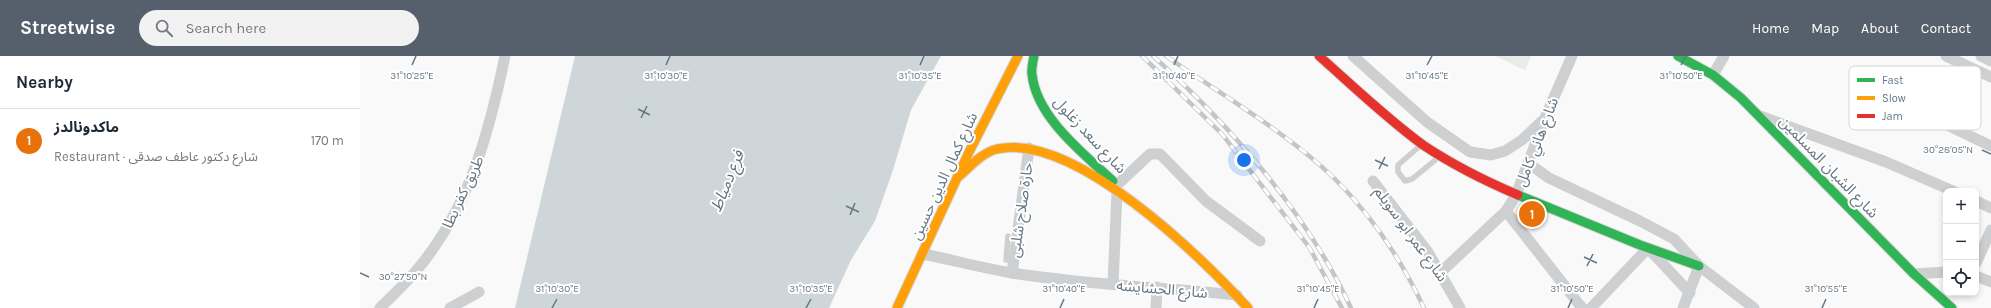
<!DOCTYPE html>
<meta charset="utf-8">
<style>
body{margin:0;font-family:Karla,"Noto Sans Arabic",sans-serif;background:#f2f2f3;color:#1f2937}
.controls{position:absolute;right:12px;bottom:12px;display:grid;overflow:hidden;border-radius:8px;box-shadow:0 2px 6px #0003}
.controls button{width:36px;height:36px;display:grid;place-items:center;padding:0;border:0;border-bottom:1px solid #e0e1e3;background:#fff;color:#1f2937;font:20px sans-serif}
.you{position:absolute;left:884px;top:104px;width:14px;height:14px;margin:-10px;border:3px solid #fff;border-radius:50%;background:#1a73e8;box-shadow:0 0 0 6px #1a73e833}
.badge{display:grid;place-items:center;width:26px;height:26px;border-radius:50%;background:#56606c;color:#fff;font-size:13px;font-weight:700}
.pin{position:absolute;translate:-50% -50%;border:2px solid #fff;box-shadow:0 1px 4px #0006}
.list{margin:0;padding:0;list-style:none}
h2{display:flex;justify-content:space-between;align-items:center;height:52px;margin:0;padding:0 16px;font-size:17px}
h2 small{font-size:13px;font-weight:400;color:#747a83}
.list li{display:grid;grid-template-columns:26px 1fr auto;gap:12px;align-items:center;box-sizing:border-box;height:64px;padding:0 16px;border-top:1px solid #e0e1e3}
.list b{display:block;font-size:15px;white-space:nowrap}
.list p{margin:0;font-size:13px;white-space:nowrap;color:#747a83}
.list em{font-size:13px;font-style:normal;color:#747a83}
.icon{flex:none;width:22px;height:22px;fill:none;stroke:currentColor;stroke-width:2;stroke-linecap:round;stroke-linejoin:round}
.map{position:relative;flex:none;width:1631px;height:252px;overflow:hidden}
header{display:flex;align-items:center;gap:24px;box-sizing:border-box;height:56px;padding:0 20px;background:#56606c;color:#fff}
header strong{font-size:19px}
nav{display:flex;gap:22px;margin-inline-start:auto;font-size:14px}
.search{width:280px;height:36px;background:#f2f2f3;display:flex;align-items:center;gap:10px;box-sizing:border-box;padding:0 14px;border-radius:22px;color:#747a83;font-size:15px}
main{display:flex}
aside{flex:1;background:#fff}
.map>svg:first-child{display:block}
.green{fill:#e8ebe6}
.water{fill:#ced6d9}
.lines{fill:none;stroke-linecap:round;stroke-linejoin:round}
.fast-casing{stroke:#d5d6d7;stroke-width:11}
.slow-casing{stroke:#d5d6d7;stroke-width:11}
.jam-casing{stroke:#d5d6d7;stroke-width:11}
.lane{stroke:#cecfd0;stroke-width:5.5}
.street{stroke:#cecfd0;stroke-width:11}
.fast{stroke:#30b455;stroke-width:9}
.slow{stroke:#ff9f0a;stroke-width:9}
.jam{stroke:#e5322d;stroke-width:9}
.rail-casing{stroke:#c3c5c6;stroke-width:4.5}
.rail{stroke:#fff;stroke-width:3;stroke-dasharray:9;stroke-linecap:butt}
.ticks{fill:none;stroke:#657683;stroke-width:1.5}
.labels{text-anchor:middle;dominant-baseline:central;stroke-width:4;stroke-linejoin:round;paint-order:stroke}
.street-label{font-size:15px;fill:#657683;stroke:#fff}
.water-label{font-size:16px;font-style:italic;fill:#60757c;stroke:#fff}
.key{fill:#fff;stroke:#d1d6da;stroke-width:1}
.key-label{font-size:11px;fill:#657683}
.ticks-label{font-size:10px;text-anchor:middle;fill:#657683;stroke:#fff;stroke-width:4;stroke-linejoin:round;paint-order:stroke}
</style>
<header>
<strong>Streetwise</strong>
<div class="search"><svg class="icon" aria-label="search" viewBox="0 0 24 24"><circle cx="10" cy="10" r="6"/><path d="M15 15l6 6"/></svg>Search here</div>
<nav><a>Home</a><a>Map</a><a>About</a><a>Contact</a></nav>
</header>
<main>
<aside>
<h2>Nearby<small></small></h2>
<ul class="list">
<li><span class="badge" style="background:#e8710a">1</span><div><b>ماكدونالدز</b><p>Restaurant · شارع دكتور عاطف صدقى</p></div><em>170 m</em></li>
</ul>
</aside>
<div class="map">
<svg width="1631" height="252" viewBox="0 0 1631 252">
<rect width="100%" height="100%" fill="#f9f9f9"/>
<polygon class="green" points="1135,0 1171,0 1165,14"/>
<polygon class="water" points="215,0 581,0 551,54 533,114 515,165 491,204 469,252 155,252"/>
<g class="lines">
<g class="fast-casing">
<g id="fast">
<path d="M 674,0 C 673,6 671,13 672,18 C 676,61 724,98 753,125"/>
<polyline points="1318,0 1353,19 1381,42 1554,218 1592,252"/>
<polyline points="1158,139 1280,189 1339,210"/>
</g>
</g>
<g class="slow-casing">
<g id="slow">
<path d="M 598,121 C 610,111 621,97 637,93 C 714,76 839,199 888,252"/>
<polyline points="537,252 609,96 658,0"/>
</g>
</g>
<g class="jam-casing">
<path id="jam" d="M 959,0 C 993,30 1026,62 1063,89 C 1093,109 1125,125 1158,139"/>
</g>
<g class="lane">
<polyline points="1061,89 1038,109 1038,116 1045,125 1052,123 1080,100"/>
<polyline points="646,204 648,180"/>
</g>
<g class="street">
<polyline points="993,0 1067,66 1110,96 1131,99 1145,95 1162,84 1182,65"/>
<polyline points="1586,0 1631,21"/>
<polyline points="1621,0 1631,5"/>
<polyline points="1353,19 1364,0"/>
<polyline points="1502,28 1631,90"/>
<polyline points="1400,60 1526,106 1593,135"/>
<polyline points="1168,107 1189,122 1280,165 1314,183 1339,210 1394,252"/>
<polyline points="1013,125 1068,196 1100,252"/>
<polyline points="757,129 790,98 800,98 846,145 900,185"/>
<polyline points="1616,145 1631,152"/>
<polyline points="1146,155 1222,252"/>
<path d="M 563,198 C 593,204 622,212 652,217 C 726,229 802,231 877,239"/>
<polyline points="1616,207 1631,174"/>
<polyline points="1081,216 1146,155 1156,139 1185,62 1212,0"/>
<polyline points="652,217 669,92"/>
<polyline points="1554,218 1586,216"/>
<polyline points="1616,220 1631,226"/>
<polyline points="753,228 757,136"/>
<path d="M 20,252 C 32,240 45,228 56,215 C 109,153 129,77 145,0"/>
<polyline points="90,252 119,236"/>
<polyline points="796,252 797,231"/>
<polyline points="1231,252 1288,192 1330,237"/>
<polyline points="1323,252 1339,210"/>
</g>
<use href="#fast" class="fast"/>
<use href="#slow" class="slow"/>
<use href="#jam" class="jam"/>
<g class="rail-casing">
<g id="rail">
<polyline points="782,0 862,78 949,191 982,252"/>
<path d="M 793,0 C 870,69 947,157 991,252"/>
<path d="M 806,0 C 860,38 928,77 975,123 C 1012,160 1042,205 1064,252"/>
</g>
</g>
<use href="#rail" class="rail"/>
</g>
<path class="ticks" d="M 52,9 L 56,0M 306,9 L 310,0M 560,9 L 564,0M 814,9 L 818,0M 1067,9 L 1072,0M 1321,9 L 1326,0M 278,53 L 290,59M 281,62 L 287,50M 1622,94 L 1631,98M 1015,104 L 1028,110M 1019,113 L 1025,101M 486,150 L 499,156M 490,159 L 495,147M 1224,201 L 1237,207M 1227,210 L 1233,198M 0,217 L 9,221M 192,252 L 197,243M 446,252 L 451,243M 700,252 L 704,243M 954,252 L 958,243M 1208,252 L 1212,243M 1462,252 L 1466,243"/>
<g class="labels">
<g class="street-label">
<text transform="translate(730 79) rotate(47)">شارع سعد زغلول</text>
<text transform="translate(1177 86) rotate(-69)">شارع هاني كامل</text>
<text transform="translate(1469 111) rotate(46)">شارع الشبان المسلمين</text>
<text transform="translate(584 120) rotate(-65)">شارع كمال الدين حسين</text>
<text transform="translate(103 136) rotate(-65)">طريق كفر بطا</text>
<text transform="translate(661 154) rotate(-82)">حارة صلاح شلبى</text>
<text transform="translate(1051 178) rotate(54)">شارع عمر ابو سويلم</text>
<text transform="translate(802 233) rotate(5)">شارع الحشايشه</text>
</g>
<g class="water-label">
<text transform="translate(367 125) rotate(-68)">فرع دمياط</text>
</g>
</g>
<rect x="1489" y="10" width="132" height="64" rx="6" class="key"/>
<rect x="1497" y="22" width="18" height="4" fill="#30b455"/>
<rect x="1497" y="40" width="18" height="4" fill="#ff9f0a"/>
<rect x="1497" y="58" width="18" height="4" fill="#e5322d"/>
<g class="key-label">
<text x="1522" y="28">Fast</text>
<text x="1522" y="46">Slow</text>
<text x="1522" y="64">Jam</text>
</g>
<g class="ticks-label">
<text x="52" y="23">31°10'25"E</text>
<text x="306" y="23">31°10'30"E</text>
<text x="560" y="23">31°10'35"E</text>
<text x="814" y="23">31°10'40"E</text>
<text x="1067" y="23">31°10'45"E</text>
<text x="1321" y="23">31°10'50"E</text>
<text x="1588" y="97">30°28'05"N</text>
<text x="43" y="224">30°27'50"N</text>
<text x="197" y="236">31°10'30"E</text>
<text x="451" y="236">31°10'35"E</text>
<text x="704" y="236">31°10'40"E</text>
<text x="958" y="236">31°10'45"E</text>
<text x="1212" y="236">31°10'50"E</text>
<text x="1466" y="236">31°10'55"E</text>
</g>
</svg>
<div class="controls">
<button>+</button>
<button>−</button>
<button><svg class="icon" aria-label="locate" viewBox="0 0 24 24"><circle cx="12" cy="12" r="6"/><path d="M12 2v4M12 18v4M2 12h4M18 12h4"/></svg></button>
</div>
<div class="you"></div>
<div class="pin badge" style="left:1172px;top:158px;background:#e8710a">1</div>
</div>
</main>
